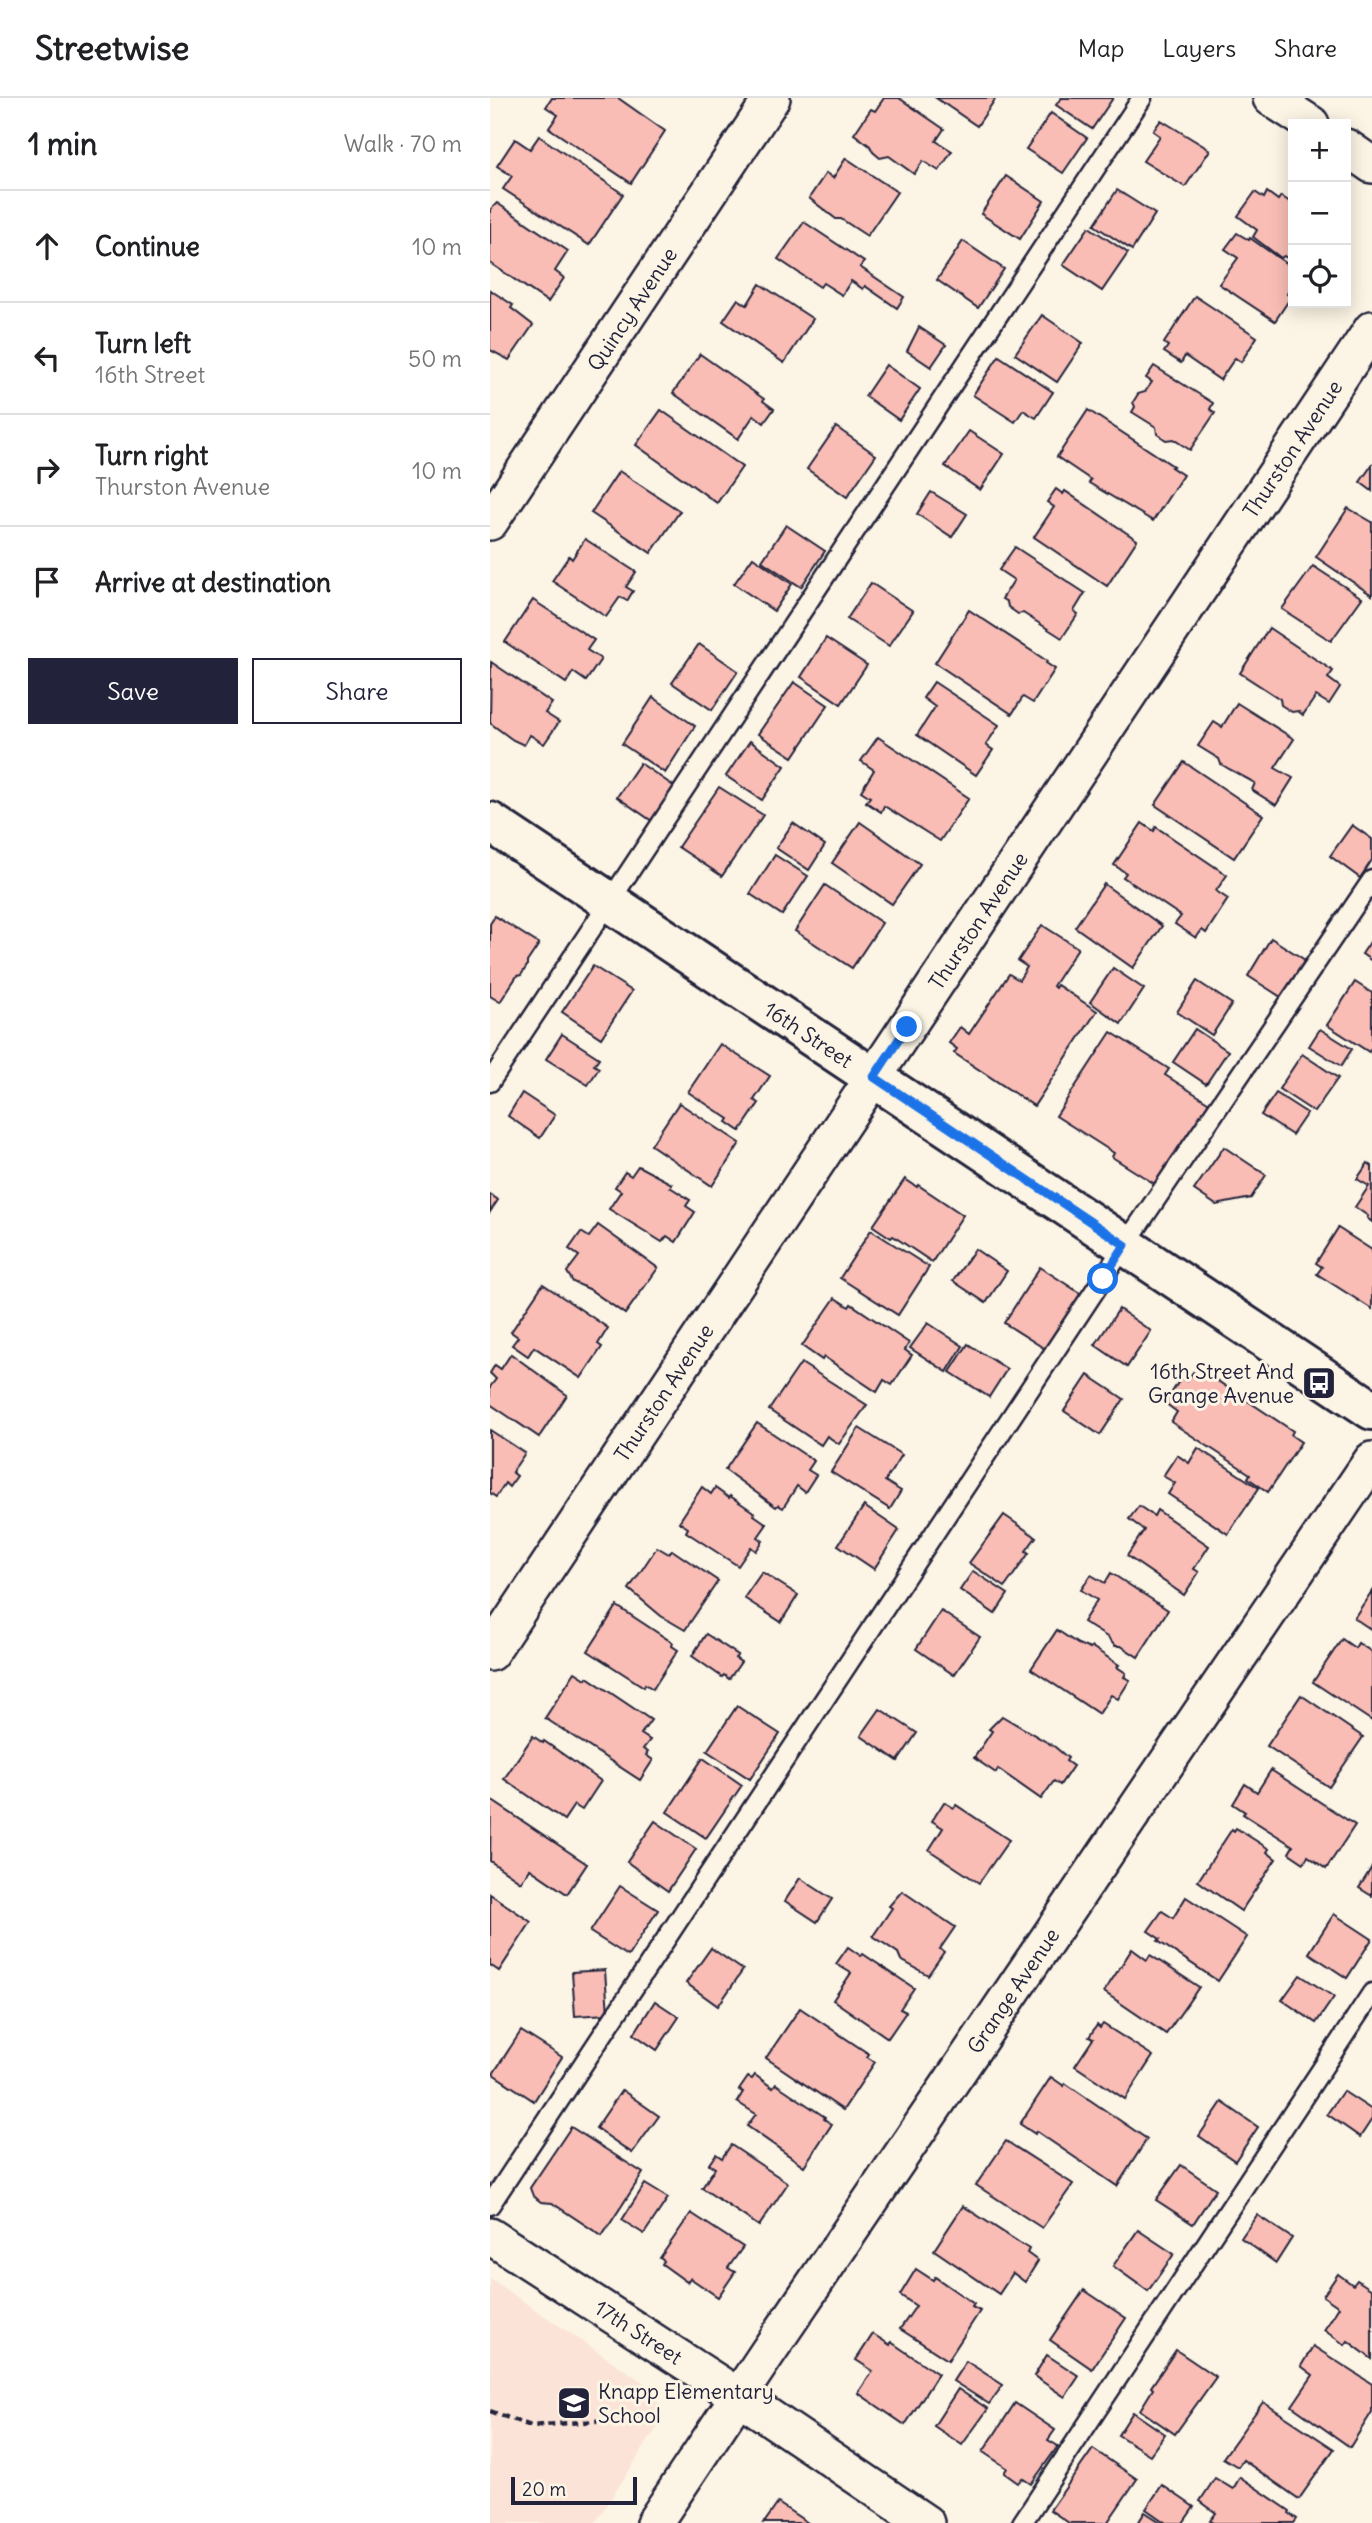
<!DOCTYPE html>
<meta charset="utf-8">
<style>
body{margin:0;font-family:Delius,sans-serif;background:#f2f2f2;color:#202124}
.controls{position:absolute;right:21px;top:21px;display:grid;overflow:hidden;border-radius:0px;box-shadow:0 4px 18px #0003}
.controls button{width:63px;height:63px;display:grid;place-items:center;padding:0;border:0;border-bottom:2px solid #e0e0e0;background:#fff;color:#202124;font:35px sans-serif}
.scale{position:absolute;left:21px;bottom:18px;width:126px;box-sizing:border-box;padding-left:7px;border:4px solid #22223b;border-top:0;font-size:19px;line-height:24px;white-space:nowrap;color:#22223b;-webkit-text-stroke:5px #fcf5e5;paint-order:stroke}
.stop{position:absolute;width:21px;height:21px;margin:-16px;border:5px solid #1a73e8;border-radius:50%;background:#fff}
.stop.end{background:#1a73e8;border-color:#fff;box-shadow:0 2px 7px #0008}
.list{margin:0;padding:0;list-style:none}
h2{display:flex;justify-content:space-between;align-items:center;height:91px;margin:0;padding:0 28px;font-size:30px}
h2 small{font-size:23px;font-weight:400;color:#757577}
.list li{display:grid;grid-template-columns:46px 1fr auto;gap:21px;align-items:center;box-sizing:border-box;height:112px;padding:0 28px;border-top:2px solid #e0e0e0}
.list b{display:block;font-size:26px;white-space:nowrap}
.list p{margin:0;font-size:23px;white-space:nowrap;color:#757577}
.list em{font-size:23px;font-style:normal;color:#757577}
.actions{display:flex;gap:14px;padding:21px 28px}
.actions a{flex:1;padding:16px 0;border:2px solid #22223b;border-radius:0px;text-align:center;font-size:24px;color:#22223b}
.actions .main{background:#22223b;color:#fff}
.icon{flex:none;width:38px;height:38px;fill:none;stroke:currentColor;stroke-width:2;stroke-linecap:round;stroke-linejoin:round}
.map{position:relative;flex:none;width:882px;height:2425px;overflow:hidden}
header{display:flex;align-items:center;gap:42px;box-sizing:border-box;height:98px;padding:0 35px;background:#fff;border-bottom:2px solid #e0e0e0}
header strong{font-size:33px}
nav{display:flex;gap:38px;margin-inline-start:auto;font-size:24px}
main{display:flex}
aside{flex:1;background:#fff}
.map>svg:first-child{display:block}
.built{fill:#fbe4d7}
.building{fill:#f9bdb5;stroke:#22223b;stroke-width:2}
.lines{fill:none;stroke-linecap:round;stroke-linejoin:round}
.service-casing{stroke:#22223b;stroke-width:23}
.minor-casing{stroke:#22223b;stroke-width:40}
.tertiary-casing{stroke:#22223b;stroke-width:44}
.path{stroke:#22223b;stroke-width:4.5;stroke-dasharray:7 5;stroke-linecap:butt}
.service{stroke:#fcf5e5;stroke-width:18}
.minor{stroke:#fcf5e5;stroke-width:35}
.tertiary{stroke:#fcf5e5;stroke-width:38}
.route{stroke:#1a73e8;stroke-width:9}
.labels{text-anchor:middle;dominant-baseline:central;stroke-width:6;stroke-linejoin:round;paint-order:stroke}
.street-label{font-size:21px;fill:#22223b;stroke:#fcf5e5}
.poi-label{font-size:21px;fill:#22223b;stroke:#fcf5e5;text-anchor:end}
</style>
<header>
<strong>Streetwise</strong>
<nav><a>Map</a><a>Layers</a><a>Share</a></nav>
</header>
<main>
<aside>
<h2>1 min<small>Walk · 70 m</small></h2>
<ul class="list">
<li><svg class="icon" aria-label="ahead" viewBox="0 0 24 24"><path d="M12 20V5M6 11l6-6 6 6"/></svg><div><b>Continue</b></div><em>10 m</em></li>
<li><svg class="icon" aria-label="left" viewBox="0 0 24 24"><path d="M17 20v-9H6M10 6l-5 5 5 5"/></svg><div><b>Turn left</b><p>16th Street</p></div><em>50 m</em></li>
<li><svg class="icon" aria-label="right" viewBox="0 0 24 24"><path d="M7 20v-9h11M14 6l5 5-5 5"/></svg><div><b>Turn right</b><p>Thurston Avenue</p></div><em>10 m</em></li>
<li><svg class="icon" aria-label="arrive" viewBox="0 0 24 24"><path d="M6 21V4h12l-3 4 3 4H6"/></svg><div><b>Arrive at destination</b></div></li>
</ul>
<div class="actions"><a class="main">Save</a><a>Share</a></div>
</aside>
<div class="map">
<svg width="882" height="2425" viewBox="0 0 882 2425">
<rect width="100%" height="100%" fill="#fcf5e5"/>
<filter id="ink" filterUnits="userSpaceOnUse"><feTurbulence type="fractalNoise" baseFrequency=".0143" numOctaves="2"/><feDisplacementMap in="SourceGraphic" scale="14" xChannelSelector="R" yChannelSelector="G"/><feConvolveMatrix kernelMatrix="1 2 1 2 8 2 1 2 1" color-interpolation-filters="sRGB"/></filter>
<g filter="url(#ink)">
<polygon class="built" points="0,2181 162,2290 174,2319 105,2425 0,2425"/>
<g class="building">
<polygon points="62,0 128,0 175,33 141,85 59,30 68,17 56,9"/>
<polygon points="394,0 409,0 454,31 446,43 462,53 449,73 433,63 424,76 399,58 390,60 383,54 380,48 364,36 381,11 385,13"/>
<polygon points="446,0 506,0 487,28"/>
<polygon points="571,0 623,0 602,31 566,7"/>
<polygon points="561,15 597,40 573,75 536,51"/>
<polygon points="671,22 720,52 695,89 653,63 670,38 663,33"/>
<polygon points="49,38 133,96 99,147 13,91 22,78 7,68 25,41 40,51"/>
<polygon points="356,60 407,94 377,138 351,121 346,121 319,100 336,75 343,80"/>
<polygon points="516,78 554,103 530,141 491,116"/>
<polygon points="627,92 665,116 642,152 604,127"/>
<polygon points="765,94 774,100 777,94 788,102 791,98 803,106 803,164 794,158 791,160 763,139 767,132 748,118"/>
<polygon points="7,105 78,153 65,173 74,180 58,204 0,165 0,112"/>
<polygon points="314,124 374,164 370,169 414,199 407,210 375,188 373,191 361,183 352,197 333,185 330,189 288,161"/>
<polygon points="599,129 638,155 612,193 573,167"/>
<polygon points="747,135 759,142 760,140 803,170 803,186 797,196 801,199 785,223 729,186 748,160 735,151"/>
<polygon points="473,143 514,171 488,210 447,182"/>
<polygon points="270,186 323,221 294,265 233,223 248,201 257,207"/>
<polygon points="0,192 23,207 21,210 43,227 19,262 0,252"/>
<polygon points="705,198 767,239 751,264 745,260 730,282 695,258 691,265 674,254 678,248 674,245"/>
<polygon points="552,217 593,245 567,284 525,256"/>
<polygon points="429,229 456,247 441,269 417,253"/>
<polygon points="210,256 274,301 273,303 284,311 274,325 264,317 248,341 183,295"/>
<polygon points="509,258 563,294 546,320 533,312 525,324 483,297"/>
<polygon points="396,267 430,291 409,322 375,298"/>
<polygon points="664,268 723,305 720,311 725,315 700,352 683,341 676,342 667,336 666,329 642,314 645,309 643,304 648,296 655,294 662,284 656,280"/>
<polygon points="171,312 252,369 227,405 146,347"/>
<polygon points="598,312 683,368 681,369 693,377 663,423 599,385 601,382 567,359"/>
<polygon points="346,329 386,357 357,399 317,371"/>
<polygon points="479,333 514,356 490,392 455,368"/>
<polygon points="882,367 882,393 870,384"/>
<polygon points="129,373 190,413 161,455 101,415"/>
<polygon points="566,391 573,396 575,393 647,442 617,488 544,439 564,409 557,404"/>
<polygon points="441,394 477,416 462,439 427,416"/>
<polygon points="858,410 882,424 882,497 826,459"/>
<polygon points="296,427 335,453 311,489 272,463"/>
<polygon points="95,441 146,474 136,489 143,493 137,503 130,499 116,519 62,483 79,458 82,461"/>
<polygon points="525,449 595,495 584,513 588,516 572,540 533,515 528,516 518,509 517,504 512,501 524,482 509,472"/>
<polygon points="263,459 302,486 284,513 244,486"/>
<polygon points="823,468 872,500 841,543 792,511"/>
<polygon points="381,485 423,513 399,548 357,521"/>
<polygon points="43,502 104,542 97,552 111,561 96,583 83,574 76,585 15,544"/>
<polygon points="479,512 557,563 556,565 565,571 543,605 533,599 522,616 445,565"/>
<polygon points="779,530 843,573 838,580 850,589 839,606 826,598 813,617 808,613 802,614 791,607 790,601 750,575"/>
<polygon points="336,540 377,567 351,606 311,579"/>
<polygon points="209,546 248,573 222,612 182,585"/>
<polygon points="1,564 62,605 55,615 69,624 54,646 40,637 34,647 23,642 0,625"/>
<polygon points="304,584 338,607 303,659 268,636"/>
<polygon points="444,584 509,627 496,647 503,652 486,677 427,637 445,609 433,600"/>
<polygon points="163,599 205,628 175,675 132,646"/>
<polygon points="747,605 804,641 785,670 803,680 786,707 762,692 765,685 739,671 731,666 729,661 708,648 724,624 732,629"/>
<polygon points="388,639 479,700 450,743 394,708 391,714 376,704 380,699 371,693 384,672 371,663"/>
<polygon points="260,643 295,668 272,702 236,678"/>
<polygon points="694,664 773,717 744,760 665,707"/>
<polygon points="150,665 185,689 162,723 127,699"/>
<polygon points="229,689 273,717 232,778 188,749"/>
<polygon points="370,724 430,766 402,806 342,765"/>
<polygon points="303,725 335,747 319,772 286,750"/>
<polygon points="652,725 664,733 666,729 737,777 726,793 738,801 716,835 712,832 706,840 685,826 691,818 633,779 636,775 624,767"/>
<polygon points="862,727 882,741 882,762 870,780 840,758"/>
<polygon points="285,757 318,778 292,817 260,796"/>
<polygon points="614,786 672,828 643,870 585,829"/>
<polygon points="335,787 392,825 362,870 305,833"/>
<polygon points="5,818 49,846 37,864 37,868 31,877 27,878 10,904 0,898 0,826"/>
<polygon points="552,827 588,850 563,888 565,890 567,887 607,913 544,1008 464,955 467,951 459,945 470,929 479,936 519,876 529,882 537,869 528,863"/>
<polygon points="781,840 815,862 791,899 758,878"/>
<polygon points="882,841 882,863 872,856"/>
<polygon points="103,868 142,893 111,940 72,914"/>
<polygon points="623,870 654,891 631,926 600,904"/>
<polygon points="707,883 742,906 722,937 687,914"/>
<polygon points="865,884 882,895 882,949 879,954 837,927"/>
<polygon points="705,931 738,953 716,986 683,964"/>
<polygon points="830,931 862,951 851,968 819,948"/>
<polygon points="621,934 679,971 675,977 721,1006 668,1088 622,1059 624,1055 566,1018"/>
<polygon points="72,936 109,960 104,967 109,970 98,987 56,961"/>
<polygon points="230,946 280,978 264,1002 269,1005 250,1033 237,1024 239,1021 198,994"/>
<polygon points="812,956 848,980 824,1014 789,991"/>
<polygon points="32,995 65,1017 50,1040 18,1018"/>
<polygon points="786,995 817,1015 802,1037 771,1017"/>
<polygon points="189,1005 250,1045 222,1088 161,1047"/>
<polygon points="734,1049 776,1077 761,1100 726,1107 704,1092"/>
<polygon points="878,1065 882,1068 882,1124 877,1120 878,1118 865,1109 879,1088 867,1081"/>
<polygon points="148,1068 182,1086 180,1089 200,1102 196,1108 205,1114 186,1144 177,1138 172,1144 119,1111 131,1093 125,1089 135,1074 141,1078"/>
<polygon points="415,1081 427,1089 428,1087 473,1117 442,1164 403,1138 401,1140 383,1128"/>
<polygon points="0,1096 8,1102 0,1114"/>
<polygon points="108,1127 168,1170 135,1216 99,1191 83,1184 77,1174 89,1158 79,1151 91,1134 99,1139"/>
<polygon points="848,1130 882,1152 882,1211 827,1176 832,1169 826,1165"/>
<polygon points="381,1132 439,1169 408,1217 350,1180"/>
<polygon points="485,1151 517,1173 496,1205 463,1183"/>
<polygon points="550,1169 599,1201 563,1256 514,1225"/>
<polygon points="53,1186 118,1230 108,1246 112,1249 91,1280 44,1249 38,1258 22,1247 28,1239 21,1234"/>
<polygon points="345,1200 359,1209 361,1206 419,1245 415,1252 422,1257 402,1287 394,1282 387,1294 334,1259 332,1262 312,1248"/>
<polygon points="629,1211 661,1233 637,1269 605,1247"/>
<polygon points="438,1225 473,1248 457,1274 420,1250"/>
<polygon points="478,1246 517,1271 499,1299 460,1274"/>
<polygon points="21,1256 77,1297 49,1339 0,1306 0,1289 6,1281 0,1275 5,1267 11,1271"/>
<polygon points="311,1265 377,1307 349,1346 337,1338 331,1347 279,1312"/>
<polygon points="703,1274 711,1279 714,1274 803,1333 801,1337 811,1344 778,1394 758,1380 760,1376 681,1324 687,1314 675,1305 691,1280 697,1283"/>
<polygon points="598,1277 634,1301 610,1337 574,1313"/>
<polygon points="267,1325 324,1363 318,1372 326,1377 315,1394 307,1388 293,1410 288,1407 286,1409 235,1372"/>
<polygon points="369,1330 412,1357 395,1383 411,1393 400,1411 341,1374"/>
<polygon points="0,1332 35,1355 22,1374 27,1378 19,1389 15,1385 6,1399 0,1395"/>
<polygon points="708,1350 769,1390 738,1436 678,1396 685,1385 673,1378 687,1357 699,1365"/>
<polygon points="212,1389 221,1396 225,1390 239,1400 240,1398 265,1415 264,1417 277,1426 268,1439 273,1443 266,1453 261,1449 248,1468 196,1434 198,1430 189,1424"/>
<polygon points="374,1408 409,1432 384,1471 348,1447"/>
<polygon points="649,1408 664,1418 667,1412 719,1448 704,1471 709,1474 694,1497 637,1458 654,1432 639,1421"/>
<polygon points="514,1417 546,1439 536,1453 539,1455 515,1489 479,1465"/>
<polygon points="167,1449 179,1456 182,1452 228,1483 195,1532 171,1518 139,1491"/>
<polygon points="483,1473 518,1496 505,1516 470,1492"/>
<polygon points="272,1474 308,1497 291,1524 254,1500"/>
<polygon points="621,1475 678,1512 648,1559 631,1548 625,1548 617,1539 593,1524 607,1502 591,1492 601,1477 615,1485"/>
<polygon points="882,1493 882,1532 864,1520"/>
<polygon points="127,1508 183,1545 182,1548 188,1552 163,1591 155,1586 154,1589 98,1553"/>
<polygon points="451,1513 490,1539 464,1577 426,1551"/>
<polygon points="567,1532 588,1546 600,1551 602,1549 629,1567 627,1569 636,1575 634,1579 640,1582 628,1601 621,1597 609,1616 541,1571"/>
<polygon points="216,1536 248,1557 245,1560 251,1564 239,1581 234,1577 232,1579 202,1558"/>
<polygon points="852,1541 865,1550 868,1545 882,1554 882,1623 823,1584"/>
<polygon points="85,1574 96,1581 97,1579 161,1622 151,1636 160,1642 153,1651 158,1654 156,1657 163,1662 150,1682 55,1620"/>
<polygon points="811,1597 873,1639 839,1689 777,1648"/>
<polygon points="247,1608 290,1636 260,1681 217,1653"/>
<polygon points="390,1611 427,1635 408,1663 371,1638"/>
<polygon points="512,1618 565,1649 578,1660 576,1663 583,1668 570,1687 564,1683 551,1701 508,1671 506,1675 484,1660 502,1633 499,1631"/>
<polygon points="43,1638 53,1645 54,1643 111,1683 92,1712 84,1707 74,1722 14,1681"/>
<polygon points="213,1660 252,1687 216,1740 177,1714"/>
<polygon points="781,1672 865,1727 836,1771 818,1758 814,1765 799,1755 803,1748 753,1716 755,1714 743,1706 755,1686 767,1694"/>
<polygon points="1,1702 97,1766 77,1796 40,1771 31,1784 0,1763"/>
<polygon points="454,1704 464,1710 466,1707 519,1742 489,1785 439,1752 453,1730 442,1723"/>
<polygon points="165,1723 206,1751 178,1793 137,1764"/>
<polygon points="746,1730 779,1751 777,1754 786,1761 751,1813 708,1783 742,1731 744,1733"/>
<polygon points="882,1769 882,1798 869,1790"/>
<polygon points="310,1780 342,1801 327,1824 295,1803"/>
<polygon points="130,1788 168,1812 138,1858 100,1834"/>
<polygon points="412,1793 465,1829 450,1851 454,1854 438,1877 411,1862 408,1855 383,1838 402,1810 399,1808"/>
<polygon points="0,1796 41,1824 9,1873 0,1867"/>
<polygon points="696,1799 757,1839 728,1883 668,1843 670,1841 658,1833 672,1813 683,1820"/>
<polygon points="844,1816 882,1841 857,1880 819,1855"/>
<polygon points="358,1849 371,1858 373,1856 424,1890 410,1911 416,1914 398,1940 343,1902 361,1875 346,1866"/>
<polygon points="221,1850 253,1872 228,1908 196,1885"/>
<polygon points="642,1851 657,1862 660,1857 709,1889 676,1936 614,1894"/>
<polygon points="115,1872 118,1916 85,1918 82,1874"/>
<polygon points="810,1877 844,1899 826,1925 792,1902"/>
<polygon points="165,1903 189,1919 167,1952 144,1936"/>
<polygon points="310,1910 379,1956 377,1959 385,1964 353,2012 276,1960"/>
<polygon points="613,1926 663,1958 635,2001 585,1968 603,1941 599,1939 607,1927 610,1930"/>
<polygon points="31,1933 72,1959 44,2003 3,1976"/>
<polygon points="265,1977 283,1990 286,1986 335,2019 334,2021 342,2026 314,2068 257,2028 266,2016 247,2004 253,1994 249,1992 258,1979 262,1981"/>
<polygon points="561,1979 574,1988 575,1985 657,2041 627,2088 546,2033 545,2036 530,2026"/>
<polygon points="132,1992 169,2018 142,2055 106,2030"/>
<polygon points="853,1993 882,2012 882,2021 870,2039 837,2016"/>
<polygon points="732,2004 768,2029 745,2063 709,2038"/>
<polygon points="81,2029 153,2075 112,2138 62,2105 51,2104 43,2098 40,2090"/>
<polygon points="516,2043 583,2086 552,2130 486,2087"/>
<polygon points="241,2047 298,2085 269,2128 212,2090 225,2070 219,2066 226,2056 232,2060"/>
<polygon points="691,2067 726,2091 703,2126 666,2102"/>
<polygon points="155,2086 178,2100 154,2136 132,2122"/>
<polygon points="473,2108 539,2151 537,2155 548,2163 535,2184 523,2175 509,2196 444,2152"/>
<polygon points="201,2115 253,2149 238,2170 245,2174 228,2199 200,2180 197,2184 172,2166 174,2163 170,2160"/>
<polygon points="767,2117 802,2140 786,2165 751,2140"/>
<polygon points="648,2132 684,2156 658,2193 623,2168"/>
<polygon points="426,2171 443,2182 445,2179 484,2206 482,2209 490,2213 458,2262 410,2231 426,2208 410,2197"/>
<polygon points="848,2176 863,2187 867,2182 882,2192 882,2261 858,2243 855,2247 834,2232 849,2209 833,2198"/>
<polygon points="594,2192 636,2220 602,2271 560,2242"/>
<polygon points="383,2236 400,2247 401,2244 448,2276 415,2327 368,2295 383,2273 366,2262"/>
<polygon points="823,2248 882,2286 882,2314 860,2349 802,2308 823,2277 811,2268"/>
<polygon points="686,2252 726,2279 685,2336 650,2312 663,2291 661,2289"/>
<polygon points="557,2257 589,2278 575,2299 544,2278"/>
<polygon points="476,2263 513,2287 499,2306 463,2283"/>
<polygon points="468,2291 498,2311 472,2347 444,2328"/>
<polygon points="773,2304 844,2351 809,2401 753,2362 748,2369 733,2360"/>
<polygon points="525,2305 565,2332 558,2342 568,2348 541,2386 532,2380 528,2385 514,2375 517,2370 493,2354"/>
<polygon points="643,2314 675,2336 660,2357 628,2337"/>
<polygon points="603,2351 647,2381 617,2425 579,2425 560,2412"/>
<polygon points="750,2379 800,2413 799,2415 807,2421 804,2425 724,2425 720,2423 726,2415 710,2403 725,2380 743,2391"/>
<polygon points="672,2387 704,2409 693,2425 676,2425 656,2411"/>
<polygon points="288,2405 318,2425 274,2425"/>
<polygon points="655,2414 672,2425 648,2425"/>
</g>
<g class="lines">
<g class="service-casing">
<g id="service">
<polyline points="0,984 652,0"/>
<polyline points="0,2107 635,1147 882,782"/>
<polyline points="532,2425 882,1895"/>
</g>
</g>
<g class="minor-casing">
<g id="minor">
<polyline points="781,0 821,26"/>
<polyline points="856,49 882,67"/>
<path id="s1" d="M 0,424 L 282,0"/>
<path id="s2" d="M 0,1555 L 882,231"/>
<path id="s3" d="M 0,2138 L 248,2298 L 436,2425"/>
<path id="s4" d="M 164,2425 L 276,2257 L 882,1362"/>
</g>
</g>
<g class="tertiary-casing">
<g id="tertiary">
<path id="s5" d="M 0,724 L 882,1312"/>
</g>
</g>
<polyline class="path" points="0,2313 41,2328 156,2319 176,2314"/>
<use href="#service" class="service"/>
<use href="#minor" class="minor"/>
<use href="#tertiary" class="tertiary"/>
</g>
</g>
<g class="lines" filter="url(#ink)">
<polyline class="route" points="417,929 384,979 635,1147 613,1181"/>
</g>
<defs>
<g id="bus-square" transform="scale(1.75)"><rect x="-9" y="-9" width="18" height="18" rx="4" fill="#22223b" stroke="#fcf5e5"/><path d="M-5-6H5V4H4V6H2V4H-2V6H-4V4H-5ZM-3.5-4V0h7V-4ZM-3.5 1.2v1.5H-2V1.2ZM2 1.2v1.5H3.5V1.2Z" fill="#fff"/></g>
<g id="school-square" transform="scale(1.75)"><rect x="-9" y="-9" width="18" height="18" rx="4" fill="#22223b" stroke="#fcf5e5"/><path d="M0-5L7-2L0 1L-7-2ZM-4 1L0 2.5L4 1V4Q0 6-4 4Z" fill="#fff"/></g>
</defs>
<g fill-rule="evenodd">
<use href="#bus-square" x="829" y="1285"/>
<use href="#school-square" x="84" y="2305"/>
</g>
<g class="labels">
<g class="street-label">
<text stroke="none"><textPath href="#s1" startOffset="256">Quincy Avenue</textPath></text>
<text stroke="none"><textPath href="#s2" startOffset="1447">Thurston Avenue</textPath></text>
<text stroke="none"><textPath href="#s2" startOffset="880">Thurston Avenue</textPath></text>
<text stroke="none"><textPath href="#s5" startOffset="383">16th Street</textPath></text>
<text stroke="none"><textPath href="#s2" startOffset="313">Thurston Avenue</textPath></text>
<text stroke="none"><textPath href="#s4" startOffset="642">Grange Avenue</textPath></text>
<text stroke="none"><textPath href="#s3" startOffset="177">17th Street</textPath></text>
</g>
<g class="poi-label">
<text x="804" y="1273">16th Street And<tspan x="804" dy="24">Grange Avenue</tspan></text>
<text x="108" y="2293" text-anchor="start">Knapp Elementary<tspan x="108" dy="24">School</tspan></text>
</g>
</g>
</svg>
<div class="controls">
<button>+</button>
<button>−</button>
<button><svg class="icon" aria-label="locate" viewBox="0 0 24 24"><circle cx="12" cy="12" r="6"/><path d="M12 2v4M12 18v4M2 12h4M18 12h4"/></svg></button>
</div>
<div class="scale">20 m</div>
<div class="stop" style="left:613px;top:1181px"></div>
<div class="stop end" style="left:417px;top:929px"></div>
</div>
</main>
